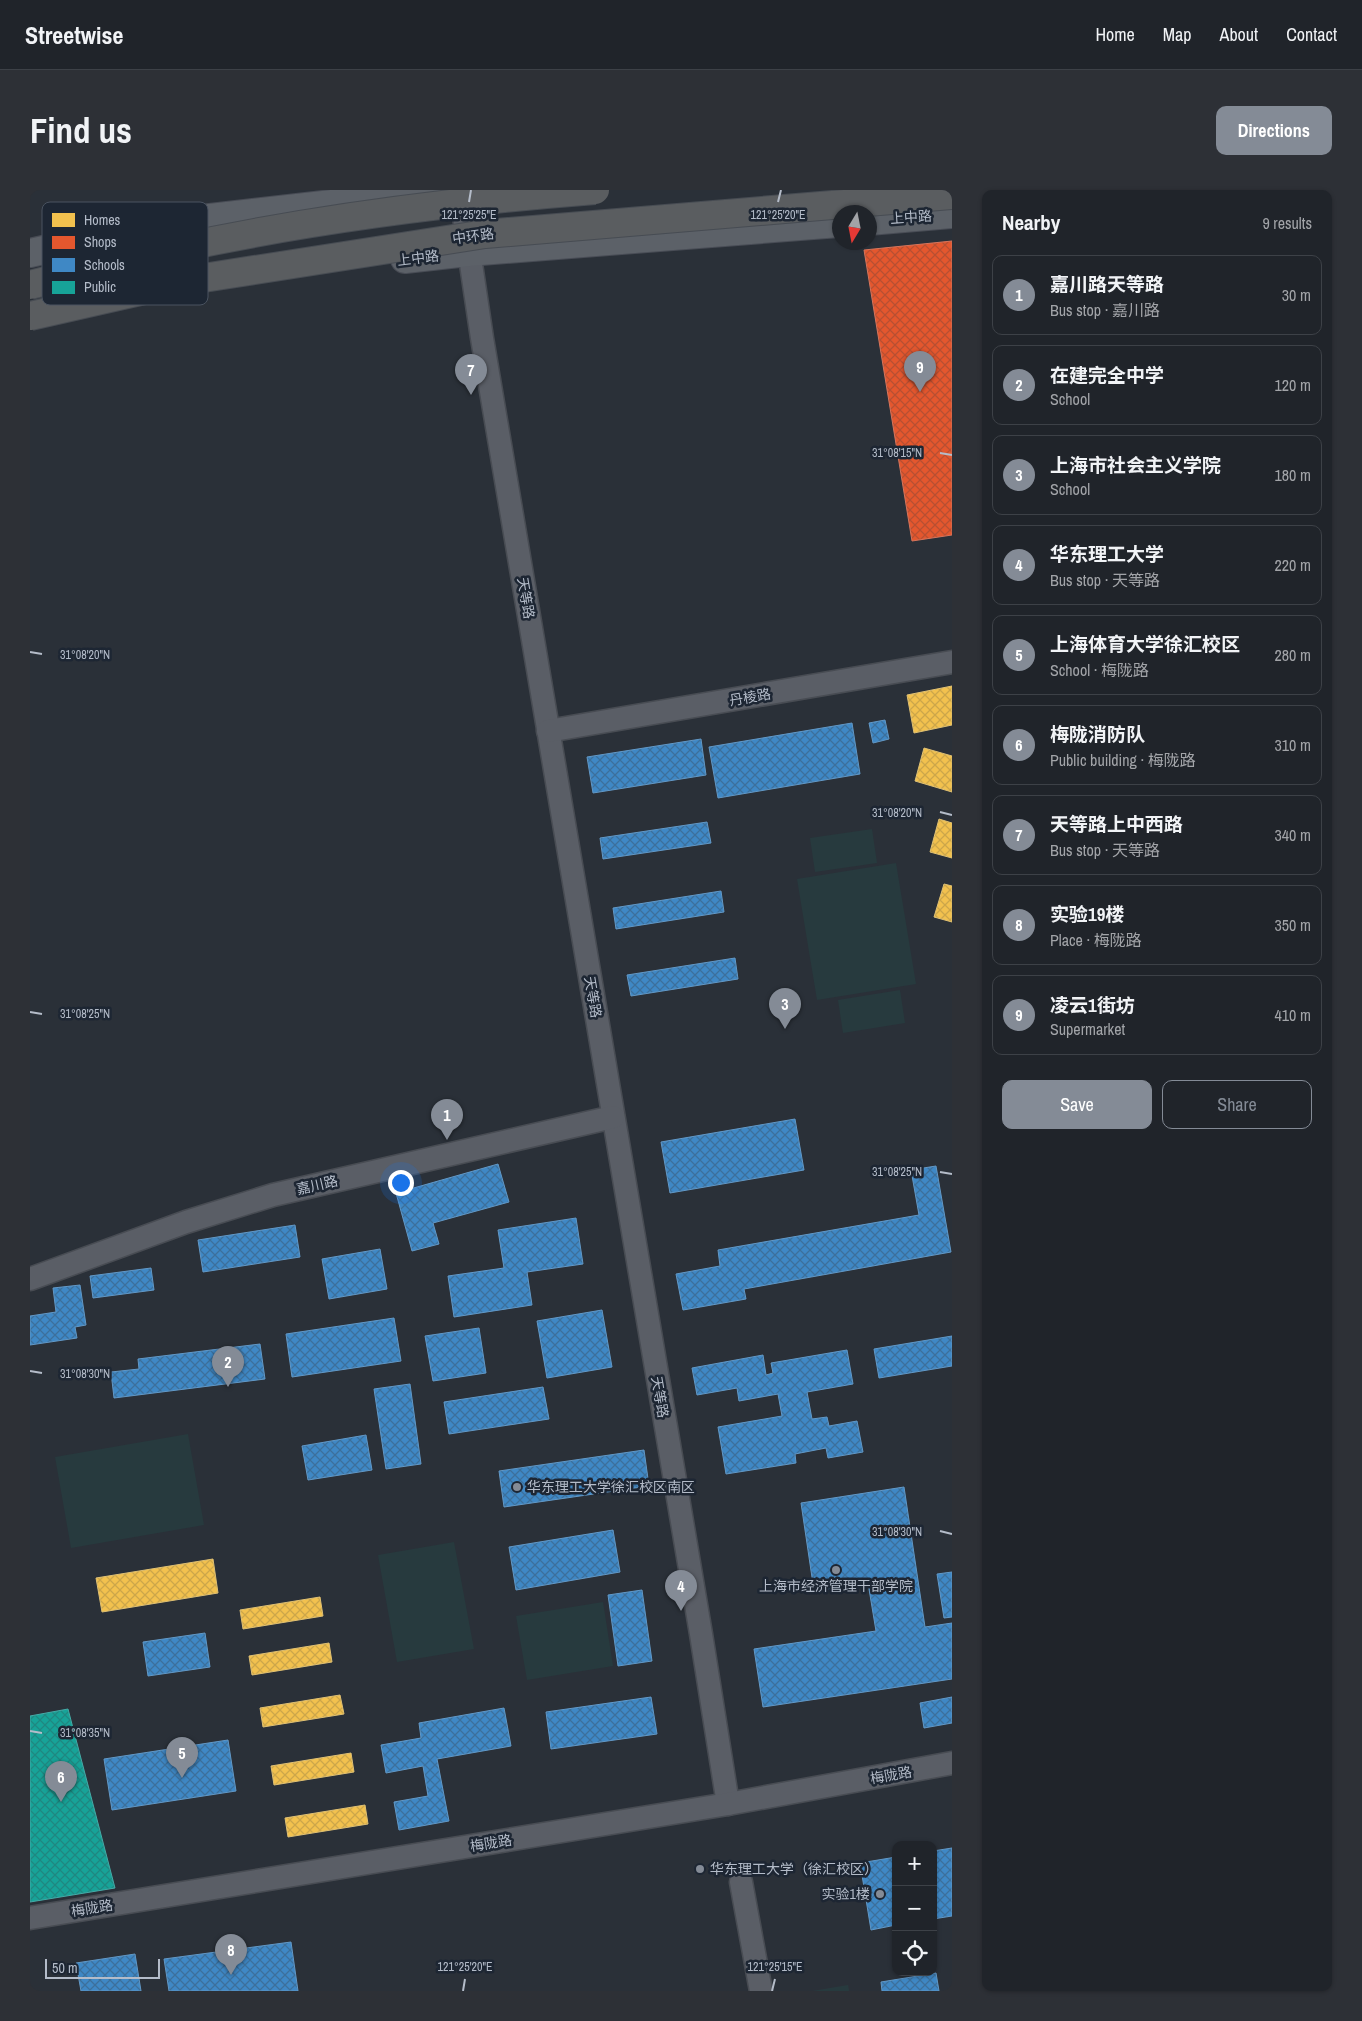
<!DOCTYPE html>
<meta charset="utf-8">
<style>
body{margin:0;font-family:"Archivo Narrow","Noto Sans SC",sans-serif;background:#2d3036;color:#f1f3f6}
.controls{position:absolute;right:15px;bottom:15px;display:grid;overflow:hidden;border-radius:10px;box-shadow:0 1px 4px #0004}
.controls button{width:45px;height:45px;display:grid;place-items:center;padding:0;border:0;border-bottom:1px solid #3d4147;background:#20242a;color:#f1f3f6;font:25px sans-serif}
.compass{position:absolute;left:802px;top:15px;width:45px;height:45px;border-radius:50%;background:#20242a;box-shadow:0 1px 4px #0004;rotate:190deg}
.scale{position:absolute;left:15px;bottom:12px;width:115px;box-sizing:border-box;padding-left:5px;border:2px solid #b4bcc9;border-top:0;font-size:14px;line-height:18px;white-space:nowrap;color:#b4bcc9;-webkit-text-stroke:4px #1d2633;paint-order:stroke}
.you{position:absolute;left:370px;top:992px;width:18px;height:18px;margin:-12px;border:4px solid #fff;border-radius:50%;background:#1a73e8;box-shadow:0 0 0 8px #1a73e833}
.badge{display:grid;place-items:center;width:32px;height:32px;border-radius:50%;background:#848b96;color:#fff;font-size:16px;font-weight:700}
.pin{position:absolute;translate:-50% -41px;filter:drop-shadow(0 1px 2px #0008)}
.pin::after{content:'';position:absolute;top:26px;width:18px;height:15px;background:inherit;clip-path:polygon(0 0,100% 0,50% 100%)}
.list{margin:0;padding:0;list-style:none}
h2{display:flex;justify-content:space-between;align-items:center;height:65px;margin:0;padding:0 20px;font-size:21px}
h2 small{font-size:16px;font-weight:400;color:#a2a4a8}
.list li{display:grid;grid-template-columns:32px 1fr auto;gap:15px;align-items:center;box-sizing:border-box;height:80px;margin:0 10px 10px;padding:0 10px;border:1px solid #3d4147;border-radius:10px}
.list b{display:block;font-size:19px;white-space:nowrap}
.list p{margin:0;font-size:16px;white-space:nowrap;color:#a2a4a8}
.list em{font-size:16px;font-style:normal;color:#a2a4a8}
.actions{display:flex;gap:10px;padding:15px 20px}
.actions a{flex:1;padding:11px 0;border:1px solid #848b96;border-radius:10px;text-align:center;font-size:18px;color:#848b96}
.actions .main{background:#848b96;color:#fff}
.icon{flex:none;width:28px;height:28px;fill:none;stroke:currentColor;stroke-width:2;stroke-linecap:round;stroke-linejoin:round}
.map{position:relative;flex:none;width:922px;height:1801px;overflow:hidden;border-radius:10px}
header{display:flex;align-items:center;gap:30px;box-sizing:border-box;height:70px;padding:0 25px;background:#20242a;border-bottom:1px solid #3d4147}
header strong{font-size:24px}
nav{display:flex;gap:28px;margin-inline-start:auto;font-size:18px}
.intro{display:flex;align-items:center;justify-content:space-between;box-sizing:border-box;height:120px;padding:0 30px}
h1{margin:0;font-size:35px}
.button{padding:12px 22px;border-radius:10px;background:#848b96;color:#fff;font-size:18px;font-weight:700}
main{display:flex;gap:30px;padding:0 30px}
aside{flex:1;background:#20242a;border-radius:10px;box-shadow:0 1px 4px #0004}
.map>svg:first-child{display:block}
.grass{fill:url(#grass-tufts)}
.garden{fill:#273a3e}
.homes{fill:url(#homes-cross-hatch);stroke:#dfc073}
.shops{fill:url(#shops-cross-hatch);stroke:#d6755c}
.schools{fill:url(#schools-cross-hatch);stroke:#6298c6}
.public{fill:url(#public-cross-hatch);stroke:#46aaa7}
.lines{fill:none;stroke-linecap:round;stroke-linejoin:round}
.minor-casing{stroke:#484c53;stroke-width:25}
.major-casing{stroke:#484c55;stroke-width:30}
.minor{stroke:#5a5e66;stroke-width:22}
.major{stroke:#5c6168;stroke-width:28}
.highway-bridge-casing{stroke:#474c53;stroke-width:30;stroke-linecap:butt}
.highway-bridge{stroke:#5a5d60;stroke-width:28}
.ticks{fill:none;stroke:#b4bcc9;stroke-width:2}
.poi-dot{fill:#848b96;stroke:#1d2633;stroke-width:2}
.labels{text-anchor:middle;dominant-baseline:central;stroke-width:5;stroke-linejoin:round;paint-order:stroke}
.street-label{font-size:14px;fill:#b4bcc9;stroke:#1d2633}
.poi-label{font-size:14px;fill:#b4bcc9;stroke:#1d2633;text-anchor:start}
.key{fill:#1d2633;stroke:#4a5360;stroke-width:1}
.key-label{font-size:14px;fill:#b4bcc9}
.ticks-label{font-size:12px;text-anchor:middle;fill:#b4bcc9;stroke:#1d2633;stroke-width:5;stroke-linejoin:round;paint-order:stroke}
</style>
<header>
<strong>Streetwise</strong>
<nav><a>Home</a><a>Map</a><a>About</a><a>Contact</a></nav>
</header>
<div class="intro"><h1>Find us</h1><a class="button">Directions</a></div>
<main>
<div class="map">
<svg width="922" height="1801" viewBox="0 0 922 1801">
<defs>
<pattern id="grass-tufts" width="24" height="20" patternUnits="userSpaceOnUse" patternTransform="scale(1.25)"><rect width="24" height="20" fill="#273a3e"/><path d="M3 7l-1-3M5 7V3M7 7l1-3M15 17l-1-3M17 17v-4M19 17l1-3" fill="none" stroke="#445559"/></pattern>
<pattern id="homes-cross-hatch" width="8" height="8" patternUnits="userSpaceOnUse" patternTransform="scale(1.25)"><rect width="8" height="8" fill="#f2c14e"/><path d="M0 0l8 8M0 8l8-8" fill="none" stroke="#cca64a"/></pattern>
<pattern id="shops-cross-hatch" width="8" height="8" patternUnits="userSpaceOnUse" patternTransform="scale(1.25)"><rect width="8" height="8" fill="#e4572e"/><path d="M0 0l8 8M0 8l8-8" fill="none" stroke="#b84f32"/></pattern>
<pattern id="schools-cross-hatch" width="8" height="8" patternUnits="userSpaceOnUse" patternTransform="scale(1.25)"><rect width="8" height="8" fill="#3f88c5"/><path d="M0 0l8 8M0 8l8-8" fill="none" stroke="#3c709c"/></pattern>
<pattern id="public-cross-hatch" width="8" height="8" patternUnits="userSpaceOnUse" patternTransform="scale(1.25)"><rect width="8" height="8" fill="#17a398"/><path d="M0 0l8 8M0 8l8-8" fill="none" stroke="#1f8881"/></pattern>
</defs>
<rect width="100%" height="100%" fill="#2a3038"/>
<polygon class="grass" points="818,1795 819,1801 783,1801"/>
<g class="garden">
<polygon points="842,639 847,673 785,682 780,648"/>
<polygon points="866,673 886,794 787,810 767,689"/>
<polygon points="870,800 875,833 813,843 808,810"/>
<polygon points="158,1244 174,1335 41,1358 25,1267"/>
<polygon points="424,1352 444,1459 367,1472 348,1365"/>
<polygon points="573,1412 583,1476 497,1490 486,1426"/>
</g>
<g class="homes">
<polygon points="922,496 922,535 884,543 877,505"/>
<polygon points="894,558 922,566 922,602 885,591"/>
<polygon points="909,629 922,633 922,668 900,662"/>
<polygon points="914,694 922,696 922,732 904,727"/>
<polygon points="183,1369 188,1403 72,1422 66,1388"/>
<polygon points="290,1407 293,1426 213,1439 210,1420"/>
<polygon points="299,1453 302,1472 222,1485 219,1466"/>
<polygon points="310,1505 314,1524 233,1537 230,1518"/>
<polygon points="321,1563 324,1582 244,1595 241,1576"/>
<polygon points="335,1615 338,1634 258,1647 255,1628"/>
</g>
<polygon class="shops" points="922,51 922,345 882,351 834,60"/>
<g class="schools">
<polygon points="855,530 859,549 843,553 839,533"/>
<polygon points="822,533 830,584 688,608 679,557"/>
<polygon points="671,549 676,585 563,603 557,567"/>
<polygon points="677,632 681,653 573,669 570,648"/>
<polygon points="691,701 694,722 586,739 583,718"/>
<polygon points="705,768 708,789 601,806 597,785"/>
<polygon points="765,929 774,980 640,1003 631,952"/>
<polygon points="468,974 479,1012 403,1033 409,1054 382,1061 366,1003"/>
<polygon points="906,976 921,1062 714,1099 716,1109 653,1120 646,1084 690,1076 688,1060 889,1025 881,980"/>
<polygon points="546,1028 553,1074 497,1082 502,1115 424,1127 418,1086 474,1078 468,1040"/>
<polygon points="265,1035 270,1067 173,1082 168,1050"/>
<polygon points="350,1059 357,1099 299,1109 292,1069"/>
<polygon points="121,1078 124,1100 63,1108 60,1086"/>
<polygon points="50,1095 56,1135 45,1137 47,1148 0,1155 0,1126 26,1122 23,1098"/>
<polygon points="572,1120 582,1177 517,1188 507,1131"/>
<polygon points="364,1128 371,1171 262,1187 256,1144"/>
<polygon points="449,1138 456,1183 403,1191 395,1146"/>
<polygon points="922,1146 922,1176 849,1188 844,1159"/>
<polygon points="230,1154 235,1189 84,1208 81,1182 109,1179 108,1169"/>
<polygon points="817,1160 823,1194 777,1202 782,1229 797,1227 799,1236 827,1231 833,1262 798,1268 796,1258 765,1264 766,1273 696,1284 688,1237 752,1226 748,1204 709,1211 707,1198 667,1205 662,1178 733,1165 736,1185 743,1183 741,1173"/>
<polygon points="380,1194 391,1274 356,1279 344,1199"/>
<polygon points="513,1197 519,1229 419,1244 414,1212"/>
<polygon points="336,1245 342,1280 278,1290 272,1256"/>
<polygon points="614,1260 619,1296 474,1317 469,1281"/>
<polygon points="874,1297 895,1437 922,1433 922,1489 733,1517 724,1459 846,1441 838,1393 784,1401 771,1313"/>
<polygon points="583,1340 590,1382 486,1400 479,1357"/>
<polygon points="922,1382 922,1427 914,1428 907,1384"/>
<polygon points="612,1400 622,1471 588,1476 578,1405"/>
<polygon points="175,1443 180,1477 118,1486 113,1452"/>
<polygon points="621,1507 627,1544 521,1559 516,1522"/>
<polygon points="922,1507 922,1533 894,1538 890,1513"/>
<polygon points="474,1518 481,1556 407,1569 419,1631 369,1640 364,1612 398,1606 393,1576 356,1583 351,1555 391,1548 389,1533"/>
<polygon points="198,1550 206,1601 82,1620 74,1569"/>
<polygon points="922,1658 922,1726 903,1729 903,1661"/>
<polygon points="866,1667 866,1735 841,1740 830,1673"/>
<polygon points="261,1752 268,1801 139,1801 134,1769"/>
<polygon points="105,1764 111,1801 51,1801 46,1773"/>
<polygon points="906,1783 909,1801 852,1801 851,1792"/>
</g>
<polygon class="public" points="38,1519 85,1698 0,1712 0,1526"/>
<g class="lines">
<g class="minor-casing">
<g id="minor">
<polyline points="430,0 452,148 671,1444 698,1614"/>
<polyline points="518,541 922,472"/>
<polyline points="0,1089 156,1032 243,1005 583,927"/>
<polyline points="711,1692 731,1801"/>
<polyline points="0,1728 698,1614 922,1573"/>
</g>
</g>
<g class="major-casing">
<g id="major">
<polyline points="839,31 922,24"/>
<polyline points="0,63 128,34 423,0"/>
<polyline points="375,69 438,62 809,33"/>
</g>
</g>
<use href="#minor" class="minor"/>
<use href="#major" class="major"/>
<g class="highway-bridge-casing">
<g id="highway-bridge">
<path d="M 0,95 C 48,83 96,69 144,59 C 282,29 424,11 565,0"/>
<polyline points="0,126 154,91 455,44 922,5"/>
</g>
</g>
<use href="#highway-bridge" class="highway-bridge"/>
</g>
<path class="ticks" d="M 439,12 L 441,0M 748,12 L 751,0M 910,263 L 922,265M 0,462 L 12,464M 910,622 L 922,625M 0,822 L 12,824M 910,982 L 922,984M 0,1181 L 12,1183M 910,1341 L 922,1344M 0,1541 L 12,1543M 433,1801 L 435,1789M 742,1801 L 745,1789"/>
<g class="poi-dot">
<circle cx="487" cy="1297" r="5"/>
<circle cx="806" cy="1380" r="5"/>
<circle cx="670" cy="1679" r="5"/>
<circle cx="850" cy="1704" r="5"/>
</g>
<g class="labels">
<g class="street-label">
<text transform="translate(881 27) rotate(-4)">上中路</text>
<text transform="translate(443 46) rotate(-8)">中环路</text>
<text transform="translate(388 68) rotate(-7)">上中路</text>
<text transform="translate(496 408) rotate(80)">天等路</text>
<text transform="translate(720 507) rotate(-10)">丹棱路</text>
<text transform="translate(563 807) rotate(80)">天等路</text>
<text transform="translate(287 995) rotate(-13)">嘉川路</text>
<text transform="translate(630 1207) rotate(80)">天等路</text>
<text transform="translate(861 1585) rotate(-10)">梅陇路</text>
<text transform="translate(461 1653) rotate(-9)">梅陇路</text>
<text transform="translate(62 1718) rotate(-9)">梅陇路</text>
</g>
<g class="poi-label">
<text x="497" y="1297">华东理工大学徐汇校区南区</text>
<text x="806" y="1396" text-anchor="middle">上海市经济管理干部学院</text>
<text x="680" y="1679">华东理工大学（徐汇校区）</text>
<text x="840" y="1704" text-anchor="end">实验1楼</text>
</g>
</g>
<rect x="12" y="12" width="166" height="103" rx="8" class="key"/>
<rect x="22" y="23" width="23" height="14" fill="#f2c14e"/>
<rect x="22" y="46" width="23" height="13" fill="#e4572e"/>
<rect x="22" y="68" width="23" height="14" fill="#3f88c5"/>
<rect x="22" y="91" width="23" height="13" fill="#17a398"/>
<g class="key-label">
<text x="54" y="35">Homes</text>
<text x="54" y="57">Shops</text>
<text x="54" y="80">Schools</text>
<text x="54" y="102">Public</text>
</g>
<g class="ticks-label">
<text x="439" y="29">121°25'25"E</text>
<text x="748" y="29">121°25'20"E</text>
<text x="867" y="267">31°08'15"N</text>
<text x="55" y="469">31°08'20"N</text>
<text x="867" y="627">31°08'20"N</text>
<text x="55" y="828">31°08'25"N</text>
<text x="867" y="986">31°08'25"N</text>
<text x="55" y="1188">31°08'30"N</text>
<text x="867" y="1346">31°08'30"N</text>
<text x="55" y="1547">31°08'35"N</text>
<text x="435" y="1781">121°25'20"E</text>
<text x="745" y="1781">121°25'15"E</text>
</g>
</svg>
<div class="controls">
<button>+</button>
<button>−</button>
<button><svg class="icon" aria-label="locate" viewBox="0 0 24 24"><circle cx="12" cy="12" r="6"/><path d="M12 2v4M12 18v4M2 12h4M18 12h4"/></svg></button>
</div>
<svg class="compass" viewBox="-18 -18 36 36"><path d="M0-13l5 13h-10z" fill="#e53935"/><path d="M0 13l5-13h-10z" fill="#a2a4a8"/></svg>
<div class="scale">50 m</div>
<div class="you"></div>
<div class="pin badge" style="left:417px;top:950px">1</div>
<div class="pin badge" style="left:198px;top:1197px">2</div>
<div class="pin badge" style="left:755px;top:839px">3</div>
<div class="pin badge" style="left:651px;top:1421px">4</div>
<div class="pin badge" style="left:152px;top:1588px">5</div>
<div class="pin badge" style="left:31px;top:1612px">6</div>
<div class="pin badge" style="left:441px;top:205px">7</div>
<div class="pin badge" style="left:201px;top:1785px">8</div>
<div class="pin badge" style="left:890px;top:202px">9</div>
</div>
<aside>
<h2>Nearby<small>9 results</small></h2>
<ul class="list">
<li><span class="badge">1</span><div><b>嘉川路天等路</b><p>Bus stop · 嘉川路</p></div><em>30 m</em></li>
<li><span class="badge">2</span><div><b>在建完全中学</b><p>School</p></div><em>120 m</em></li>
<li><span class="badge">3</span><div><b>上海市社会主义学院</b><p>School</p></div><em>180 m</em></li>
<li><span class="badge">4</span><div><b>华东理工大学</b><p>Bus stop · 天等路</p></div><em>220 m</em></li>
<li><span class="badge">5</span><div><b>上海体育大学徐汇校区</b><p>School · 梅陇路</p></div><em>280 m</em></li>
<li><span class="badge">6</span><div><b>梅陇消防队</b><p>Public building · 梅陇路</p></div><em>310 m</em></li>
<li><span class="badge">7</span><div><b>天等路上中西路</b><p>Bus stop · 天等路</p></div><em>340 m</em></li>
<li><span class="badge">8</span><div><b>实验19楼</b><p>Place · 梅陇路</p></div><em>350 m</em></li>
<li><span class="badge">9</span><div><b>凌云1街坊</b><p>Supermarket</p></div><em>410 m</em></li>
</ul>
<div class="actions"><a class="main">Save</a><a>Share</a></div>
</aside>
</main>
